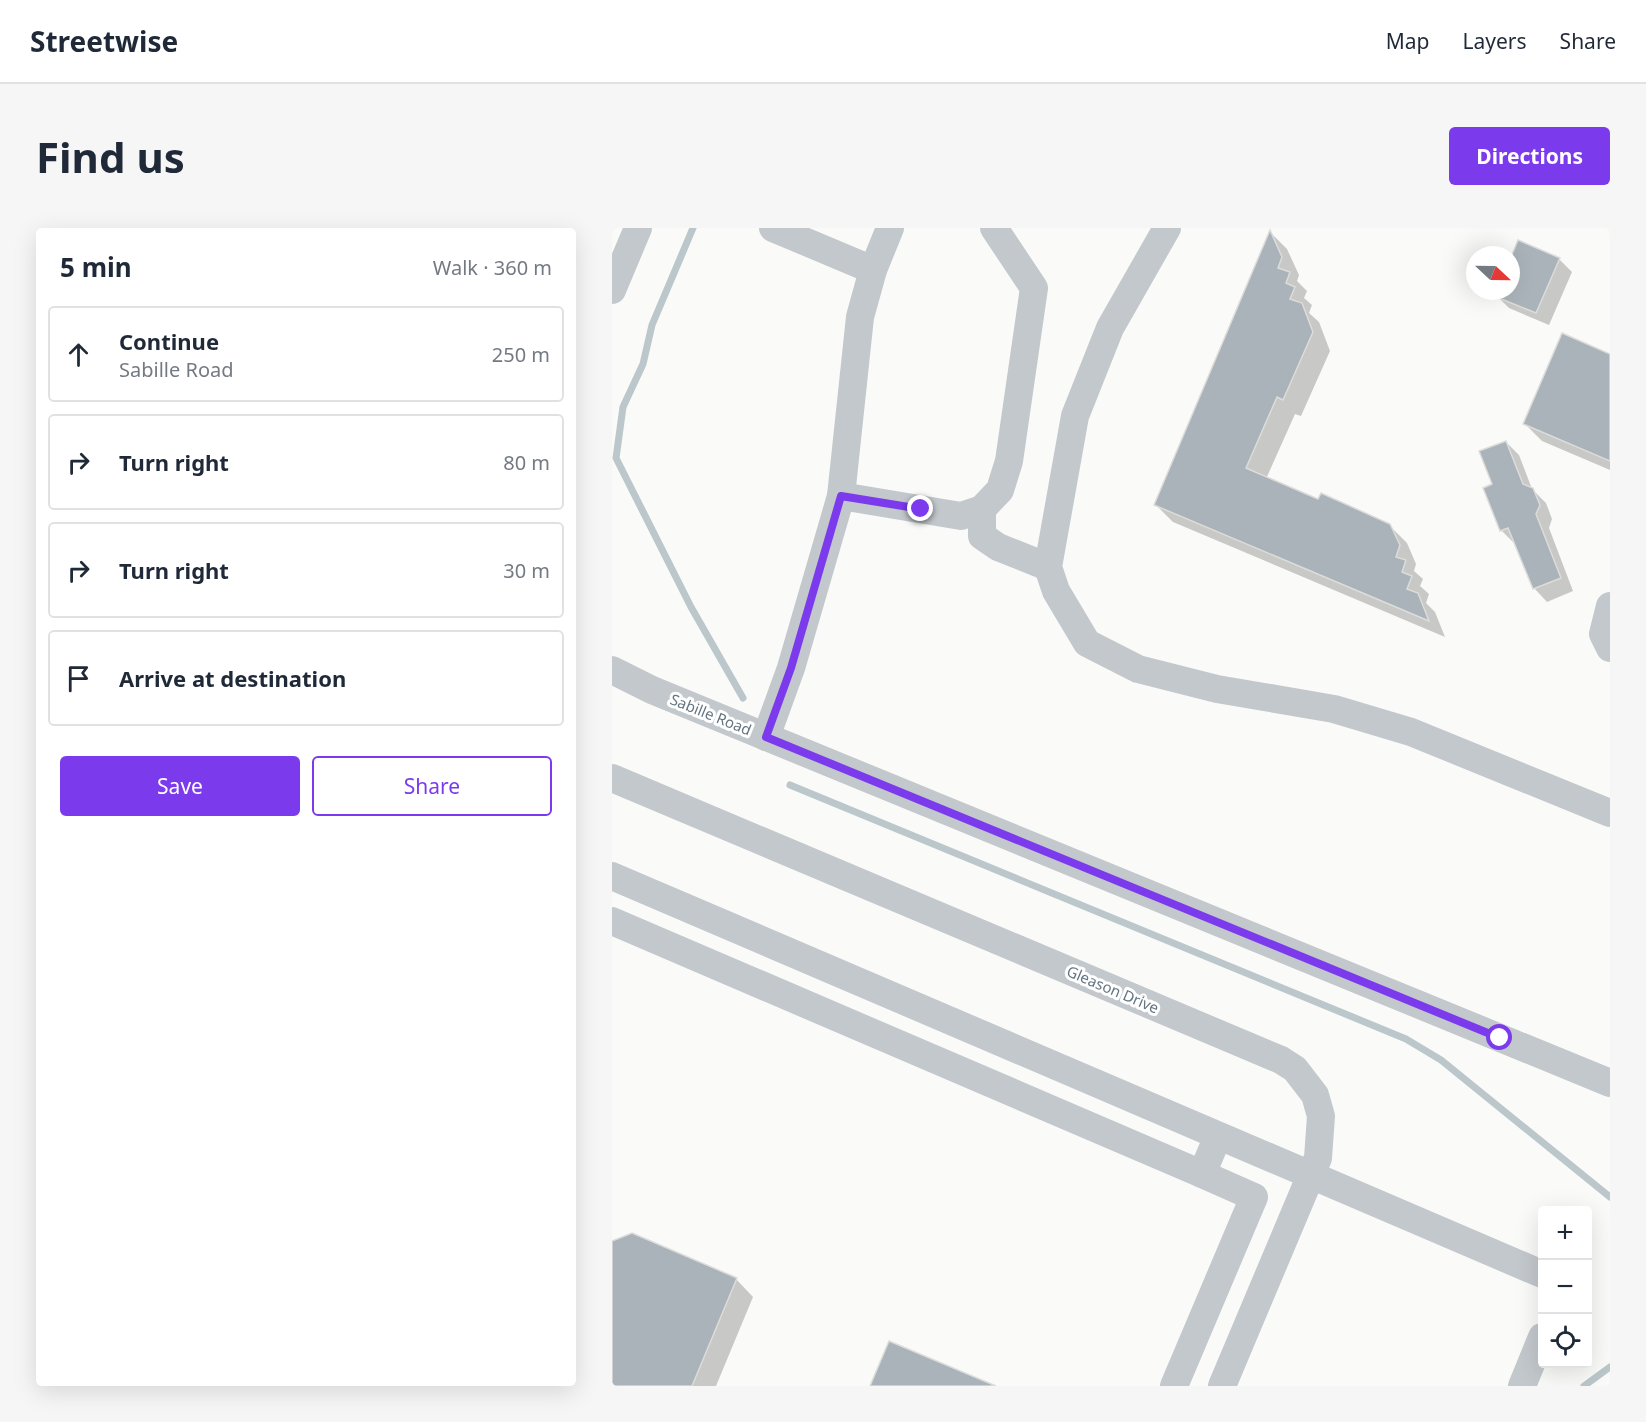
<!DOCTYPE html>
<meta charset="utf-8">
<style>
body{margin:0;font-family:"Noto Sans",sans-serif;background:#f6f6f7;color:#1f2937}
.controls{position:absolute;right:18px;bottom:18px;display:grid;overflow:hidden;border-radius:6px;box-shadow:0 6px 24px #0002}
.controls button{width:54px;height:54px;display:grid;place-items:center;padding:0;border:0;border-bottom:2px solid #e0e1e3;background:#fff;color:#1f2937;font:30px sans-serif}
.compass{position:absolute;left:854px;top:18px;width:54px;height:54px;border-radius:50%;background:#fff;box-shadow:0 6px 24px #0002;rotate:112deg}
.stop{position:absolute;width:18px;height:18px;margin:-14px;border:4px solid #7c3aed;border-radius:50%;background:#fff}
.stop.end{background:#7c3aed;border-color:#fff;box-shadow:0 2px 6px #0008}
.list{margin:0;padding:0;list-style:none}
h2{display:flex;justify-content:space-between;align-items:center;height:78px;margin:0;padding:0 24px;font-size:26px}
h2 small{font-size:20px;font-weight:400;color:#747a83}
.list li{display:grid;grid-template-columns:39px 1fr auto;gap:18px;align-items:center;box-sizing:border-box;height:96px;margin:0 12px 12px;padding:0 12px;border:2px solid #e0e1e3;border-radius:6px}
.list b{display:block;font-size:22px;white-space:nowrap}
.list p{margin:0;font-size:20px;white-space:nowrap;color:#747a83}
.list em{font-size:20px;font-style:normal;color:#747a83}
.actions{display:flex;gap:12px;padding:18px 24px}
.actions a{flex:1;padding:14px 0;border:2px solid #7c3aed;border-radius:6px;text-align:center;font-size:21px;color:#7c3aed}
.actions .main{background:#7c3aed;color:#fff}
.icon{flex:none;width:33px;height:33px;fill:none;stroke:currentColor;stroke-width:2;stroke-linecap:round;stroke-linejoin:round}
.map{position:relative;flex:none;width:998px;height:1158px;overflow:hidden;border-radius:6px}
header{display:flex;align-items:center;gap:36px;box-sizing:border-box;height:84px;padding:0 30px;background:#fff;border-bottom:2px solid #e0e1e3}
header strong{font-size:28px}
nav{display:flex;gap:33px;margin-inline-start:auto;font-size:21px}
.intro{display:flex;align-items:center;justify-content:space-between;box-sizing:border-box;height:144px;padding:0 36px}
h1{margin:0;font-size:42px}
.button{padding:15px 27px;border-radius:6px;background:#7c3aed;color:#fff;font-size:21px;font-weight:700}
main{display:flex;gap:36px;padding:0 36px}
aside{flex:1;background:#fff;border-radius:6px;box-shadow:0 6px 24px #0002}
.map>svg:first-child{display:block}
.shadow{fill:#0003}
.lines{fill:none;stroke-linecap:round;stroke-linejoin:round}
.stream{stroke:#bbc7cb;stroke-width:7}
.building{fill:#aab3b9;stroke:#dcdcda;stroke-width:1.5}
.minor{stroke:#c3c8cc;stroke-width:28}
.route{stroke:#7c3aed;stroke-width:8}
.labels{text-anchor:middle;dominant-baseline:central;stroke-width:6;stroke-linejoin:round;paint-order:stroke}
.street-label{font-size:15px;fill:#657683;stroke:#fff}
</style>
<header>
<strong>Streetwise</strong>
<nav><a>Map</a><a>Layers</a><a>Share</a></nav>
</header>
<div class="intro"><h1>Find us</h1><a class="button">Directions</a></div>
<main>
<aside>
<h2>5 min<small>Walk · 360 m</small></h2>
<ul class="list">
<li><svg class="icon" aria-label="ahead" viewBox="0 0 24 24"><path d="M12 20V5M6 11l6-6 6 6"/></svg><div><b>Continue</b><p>Sabille Road</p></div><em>250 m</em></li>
<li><svg class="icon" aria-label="right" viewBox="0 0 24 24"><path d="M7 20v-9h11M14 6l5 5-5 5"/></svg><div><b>Turn right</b></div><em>80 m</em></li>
<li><svg class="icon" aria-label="right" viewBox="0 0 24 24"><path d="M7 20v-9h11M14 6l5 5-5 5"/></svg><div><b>Turn right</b></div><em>30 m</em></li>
<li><svg class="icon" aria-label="arrive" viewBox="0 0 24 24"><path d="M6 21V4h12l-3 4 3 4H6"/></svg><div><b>Arrive at destination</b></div></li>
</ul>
<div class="actions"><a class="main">Save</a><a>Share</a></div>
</aside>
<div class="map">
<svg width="998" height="1158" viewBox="0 0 998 1158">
<rect width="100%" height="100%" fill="#fafaf8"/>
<g class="shadow">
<polygon points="658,4 675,21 687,47 685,53 695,63 692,70 700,77 697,85 707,94 718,123 689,188 683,186 654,251 706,273 777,297 795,315 804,336 802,343 811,351 808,358 817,366 814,375 823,384 833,409 561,294 544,277"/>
<polygon points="907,14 947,31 960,44 937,97 897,80 884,67 886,63 899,63 899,33"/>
<polygon points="998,128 998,242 930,213 913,196"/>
<polygon points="894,214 907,227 920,261 934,275 940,291 937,300 961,363 935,374 922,360 902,315 889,302 882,257"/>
<polygon points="0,1015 124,1051 141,1069 104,1158 0,1158"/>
</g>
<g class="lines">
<g class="stream">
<polyline points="81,0 40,97 31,136 11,179 4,230 79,379 131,470"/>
<polyline points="178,557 794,811 829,832 998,969"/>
<polyline points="972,1158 998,1139"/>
</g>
</g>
<g class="building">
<polygon points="658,2 670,29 666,40 678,44 674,55 683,59 678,71 690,75 701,104 671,172 665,169 634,240 706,271 709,265 778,296 788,317 784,329 794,332 790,344 800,348 795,361 806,365 817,393 542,277"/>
<polygon points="906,12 948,30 924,85 882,68 884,63 899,63 899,29"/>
<polygon points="950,105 998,126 998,233 911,196"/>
<polygon points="894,213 911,256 921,260 928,277 924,286 949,350 921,361 896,300 888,303 871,260 880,256 867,223"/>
<polygon points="20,1005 125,1050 80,1158 0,1158 0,1013"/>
<polygon points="277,1113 384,1158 258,1158"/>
</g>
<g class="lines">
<g class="minor">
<polyline points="161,0 261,42"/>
<polyline points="555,0 498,100 463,188 436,339 444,363 475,415 526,441 605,461 722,481 799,504 998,585"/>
<polyline points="0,62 26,0"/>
<polyline points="229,268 349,288 370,281 388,262 397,233 422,60 382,0"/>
<polyline points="370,281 370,308 386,319 436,339"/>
<polyline points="998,378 991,406 998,420"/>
<polyline points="0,442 40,462 998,855"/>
<polyline points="154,509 179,440 229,268 248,89 261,42 278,0"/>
<polyline points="0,550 669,832 683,841 703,867 709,888 706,930 610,1158"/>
<polyline points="0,648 930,1046"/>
<polyline points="0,693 590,946 606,908"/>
<polyline points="562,1158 642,969 590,946"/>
<polyline points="910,1158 930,1109"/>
</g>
</g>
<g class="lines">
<polyline class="route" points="309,281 229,268 179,440 154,509 888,810"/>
</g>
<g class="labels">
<g class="street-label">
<text transform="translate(99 486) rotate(22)">Sabille Road</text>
<text transform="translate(501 761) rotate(23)">Gleason Drive</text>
</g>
</g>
</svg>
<div class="controls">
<button>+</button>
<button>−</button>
<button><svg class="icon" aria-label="locate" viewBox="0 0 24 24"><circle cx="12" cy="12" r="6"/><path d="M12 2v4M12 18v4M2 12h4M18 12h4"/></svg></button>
</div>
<svg class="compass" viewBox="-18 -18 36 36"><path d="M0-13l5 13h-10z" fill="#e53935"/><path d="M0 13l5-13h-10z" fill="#747a83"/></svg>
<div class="stop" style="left:888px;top:810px"></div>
<div class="stop end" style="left:309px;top:281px"></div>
</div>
</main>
